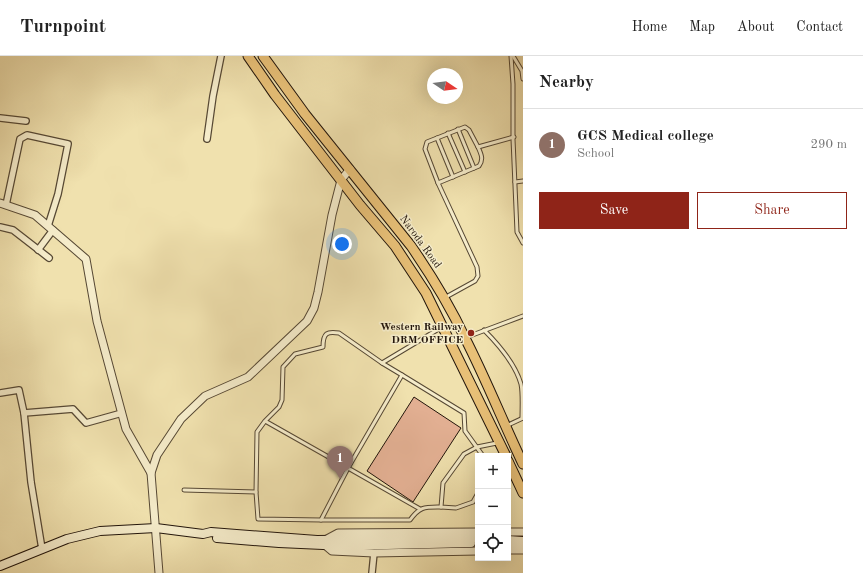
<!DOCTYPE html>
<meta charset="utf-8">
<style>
body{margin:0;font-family:"Old Standard TT",serif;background:#f2f2f2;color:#222}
.controls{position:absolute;right:12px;bottom:12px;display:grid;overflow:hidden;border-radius:0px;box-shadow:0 4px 16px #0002}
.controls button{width:36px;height:36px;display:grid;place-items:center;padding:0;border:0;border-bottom:1px solid #e0e0e0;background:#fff;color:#222;font:20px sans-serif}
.compass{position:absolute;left:427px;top:12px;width:36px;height:36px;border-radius:50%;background:#fff;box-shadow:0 4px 16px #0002;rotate:103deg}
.you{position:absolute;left:342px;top:188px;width:14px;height:14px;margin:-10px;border:3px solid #fff;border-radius:50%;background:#1a73e8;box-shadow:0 0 0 6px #1a73e833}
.badge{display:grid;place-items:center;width:26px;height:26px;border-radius:50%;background:#8f2418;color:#fff;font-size:13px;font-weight:700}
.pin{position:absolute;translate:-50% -33px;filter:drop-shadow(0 1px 2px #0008)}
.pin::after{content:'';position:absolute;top:21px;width:14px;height:12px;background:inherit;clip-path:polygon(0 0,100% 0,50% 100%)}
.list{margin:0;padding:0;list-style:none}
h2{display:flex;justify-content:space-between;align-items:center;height:52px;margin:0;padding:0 16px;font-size:17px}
h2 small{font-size:13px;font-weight:400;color:#767676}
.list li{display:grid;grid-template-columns:26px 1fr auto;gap:12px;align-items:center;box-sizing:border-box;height:72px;padding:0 16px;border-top:1px solid #e0e0e0}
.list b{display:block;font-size:15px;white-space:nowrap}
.list p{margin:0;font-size:13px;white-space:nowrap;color:#767676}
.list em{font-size:13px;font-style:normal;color:#767676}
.actions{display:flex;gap:8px;padding:12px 16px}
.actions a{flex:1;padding:9px 0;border:1px solid #8f2418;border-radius:0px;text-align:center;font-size:14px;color:#8f2418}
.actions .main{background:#8f2418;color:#fff}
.icon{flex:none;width:22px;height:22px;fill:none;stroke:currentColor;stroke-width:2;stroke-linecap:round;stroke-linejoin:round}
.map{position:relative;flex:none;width:523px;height:517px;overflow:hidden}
header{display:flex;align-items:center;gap:24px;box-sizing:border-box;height:56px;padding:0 20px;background:#fff;border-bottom:1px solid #e0e0e0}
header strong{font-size:19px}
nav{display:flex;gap:22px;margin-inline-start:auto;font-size:14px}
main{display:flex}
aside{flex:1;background:#fff}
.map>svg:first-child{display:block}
.building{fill:#e2af92;stroke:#22150b}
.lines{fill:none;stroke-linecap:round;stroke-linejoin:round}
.service-casing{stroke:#564834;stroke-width:5}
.minor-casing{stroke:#564834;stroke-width:8}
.tertiary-casing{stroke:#564834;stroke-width:9}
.secondary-casing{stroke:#22150b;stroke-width:10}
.primary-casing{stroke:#22150b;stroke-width:11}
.service{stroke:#f5ecca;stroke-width:3}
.minor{stroke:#f5ecca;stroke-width:5.5}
.tertiary{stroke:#f5ecca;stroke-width:7}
.secondary{stroke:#f5ecca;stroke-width:8}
.primary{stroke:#e8c077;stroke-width:9}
.poi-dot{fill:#8f2418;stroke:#f5ecca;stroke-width:1.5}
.labels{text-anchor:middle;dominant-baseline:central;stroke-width:3;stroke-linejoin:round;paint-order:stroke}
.street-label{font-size:11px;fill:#22150b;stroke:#f5ecca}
.poi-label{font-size:11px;font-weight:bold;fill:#22150b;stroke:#f5ecca;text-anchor:end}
</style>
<header>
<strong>Turnpoint</strong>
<nav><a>Home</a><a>Map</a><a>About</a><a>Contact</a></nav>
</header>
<main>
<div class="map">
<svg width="523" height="517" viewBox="0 0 523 517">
<rect width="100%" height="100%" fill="#f0e1ae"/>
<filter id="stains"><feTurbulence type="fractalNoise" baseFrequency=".005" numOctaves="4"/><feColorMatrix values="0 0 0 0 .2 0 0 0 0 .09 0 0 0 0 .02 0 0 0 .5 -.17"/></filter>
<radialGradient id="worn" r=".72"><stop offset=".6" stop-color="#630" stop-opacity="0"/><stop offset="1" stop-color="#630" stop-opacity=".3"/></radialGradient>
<polygon class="building" points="414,341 461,372 413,446 367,415"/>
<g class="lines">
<g class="service-casing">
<g id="service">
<polyline points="511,0 513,28 513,83 517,176 523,187"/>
<polyline points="513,0 522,15 523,23"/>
<polyline points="458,73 474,112"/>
<polyline points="448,77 465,116"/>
<polyline points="437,82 453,121"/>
<polyline points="515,126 523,125"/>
<path d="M 438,127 L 479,110 C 484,103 481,98 478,91 L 514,81"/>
<polyline points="446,241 475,225 478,220 477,211 438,127 425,93 427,86 465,71 469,74 478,91"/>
<path d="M 484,274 C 499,289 515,307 521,328 C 523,338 522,351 522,362"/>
<polyline points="467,281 523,260"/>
<polyline points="382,307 402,319 348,412 420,453"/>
<polyline points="402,319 464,357 465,375 483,400"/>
<path d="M 265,365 L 348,412 L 321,464 L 258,463 L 256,436 L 257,376 L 265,365 L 279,351 L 282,344 L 283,311 L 295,298 L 323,291 C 323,277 327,275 339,277 L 382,307 L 442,271"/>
<polyline points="506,370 523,362"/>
<polyline points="184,434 256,436"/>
<polyline points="478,437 473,446 456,452 441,451 443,427 464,398 477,391 497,387"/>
<path d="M 321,464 L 410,464 C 420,450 425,451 441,451"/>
</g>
</g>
<g class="minor-casing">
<g id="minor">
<polyline points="0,62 26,65"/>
<polyline points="207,83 213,40 221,0"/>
<polyline points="6,149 20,83 27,79 68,88 58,138 48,170"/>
<polyline points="0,171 13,174 49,202"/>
<polyline points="38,194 53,174"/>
<polyline points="0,337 19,334 24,357 31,426 42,493"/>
<polyline points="24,357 73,353 86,367 122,357"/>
<polyline points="372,517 374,497"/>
</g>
</g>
<g class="tertiary-casing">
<g id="tertiary">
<polyline points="0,147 35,159 86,203 97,265 126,373 151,417"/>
<polyline points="508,476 523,476"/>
<polyline points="325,484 338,477 478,476"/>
<polyline points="325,489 332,495 374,497 478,495"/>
<polyline points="508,494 523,494"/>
<polyline points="159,517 151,417 157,399 181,363 205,340 248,321 307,265 314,252 318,236 332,159 341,124 350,113"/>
</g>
</g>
<g class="secondary-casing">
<g id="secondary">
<polyline points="217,482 279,487 345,490 471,487"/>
<polyline points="508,484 523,485"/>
<polyline points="508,489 523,490"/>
<polyline points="0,510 67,483 100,475 156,472 203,478 211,476 317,484 478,482"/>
</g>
</g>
<g class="primary-casing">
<g id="primary">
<polyline points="248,0 275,39 360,149 395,190 426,237 506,400"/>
<path d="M 263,0 L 305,58 L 411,190 C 431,219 450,250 465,282 C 486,323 503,366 523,408"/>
<polyline points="508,405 523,437"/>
</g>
</g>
<use href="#service" class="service"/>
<use href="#minor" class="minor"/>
<use href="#tertiary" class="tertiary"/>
<use href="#secondary" class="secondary"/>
<use href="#primary" class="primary"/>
</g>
<circle class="poi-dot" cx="471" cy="277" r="4"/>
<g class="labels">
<g class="street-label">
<text transform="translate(420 186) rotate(54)">Naroda Road</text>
</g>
<g class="poi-label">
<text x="463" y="271">Western Railway<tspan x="463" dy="13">DRM OFFICE</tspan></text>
</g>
</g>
<rect width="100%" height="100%" filter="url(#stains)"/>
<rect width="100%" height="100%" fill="url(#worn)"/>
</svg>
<div class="controls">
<button>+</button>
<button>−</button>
<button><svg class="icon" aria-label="locate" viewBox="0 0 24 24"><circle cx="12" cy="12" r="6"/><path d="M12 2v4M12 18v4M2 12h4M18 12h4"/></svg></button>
</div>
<svg class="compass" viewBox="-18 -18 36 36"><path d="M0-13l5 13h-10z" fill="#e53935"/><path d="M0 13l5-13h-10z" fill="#767676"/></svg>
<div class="you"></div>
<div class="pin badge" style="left:340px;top:423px;background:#8d6e63">1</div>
</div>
<aside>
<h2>Nearby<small></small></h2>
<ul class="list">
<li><span class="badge" style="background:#8d6e63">1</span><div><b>GCS Medical college</b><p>School</p></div><em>290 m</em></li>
</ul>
<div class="actions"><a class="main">Save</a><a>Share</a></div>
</aside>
</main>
